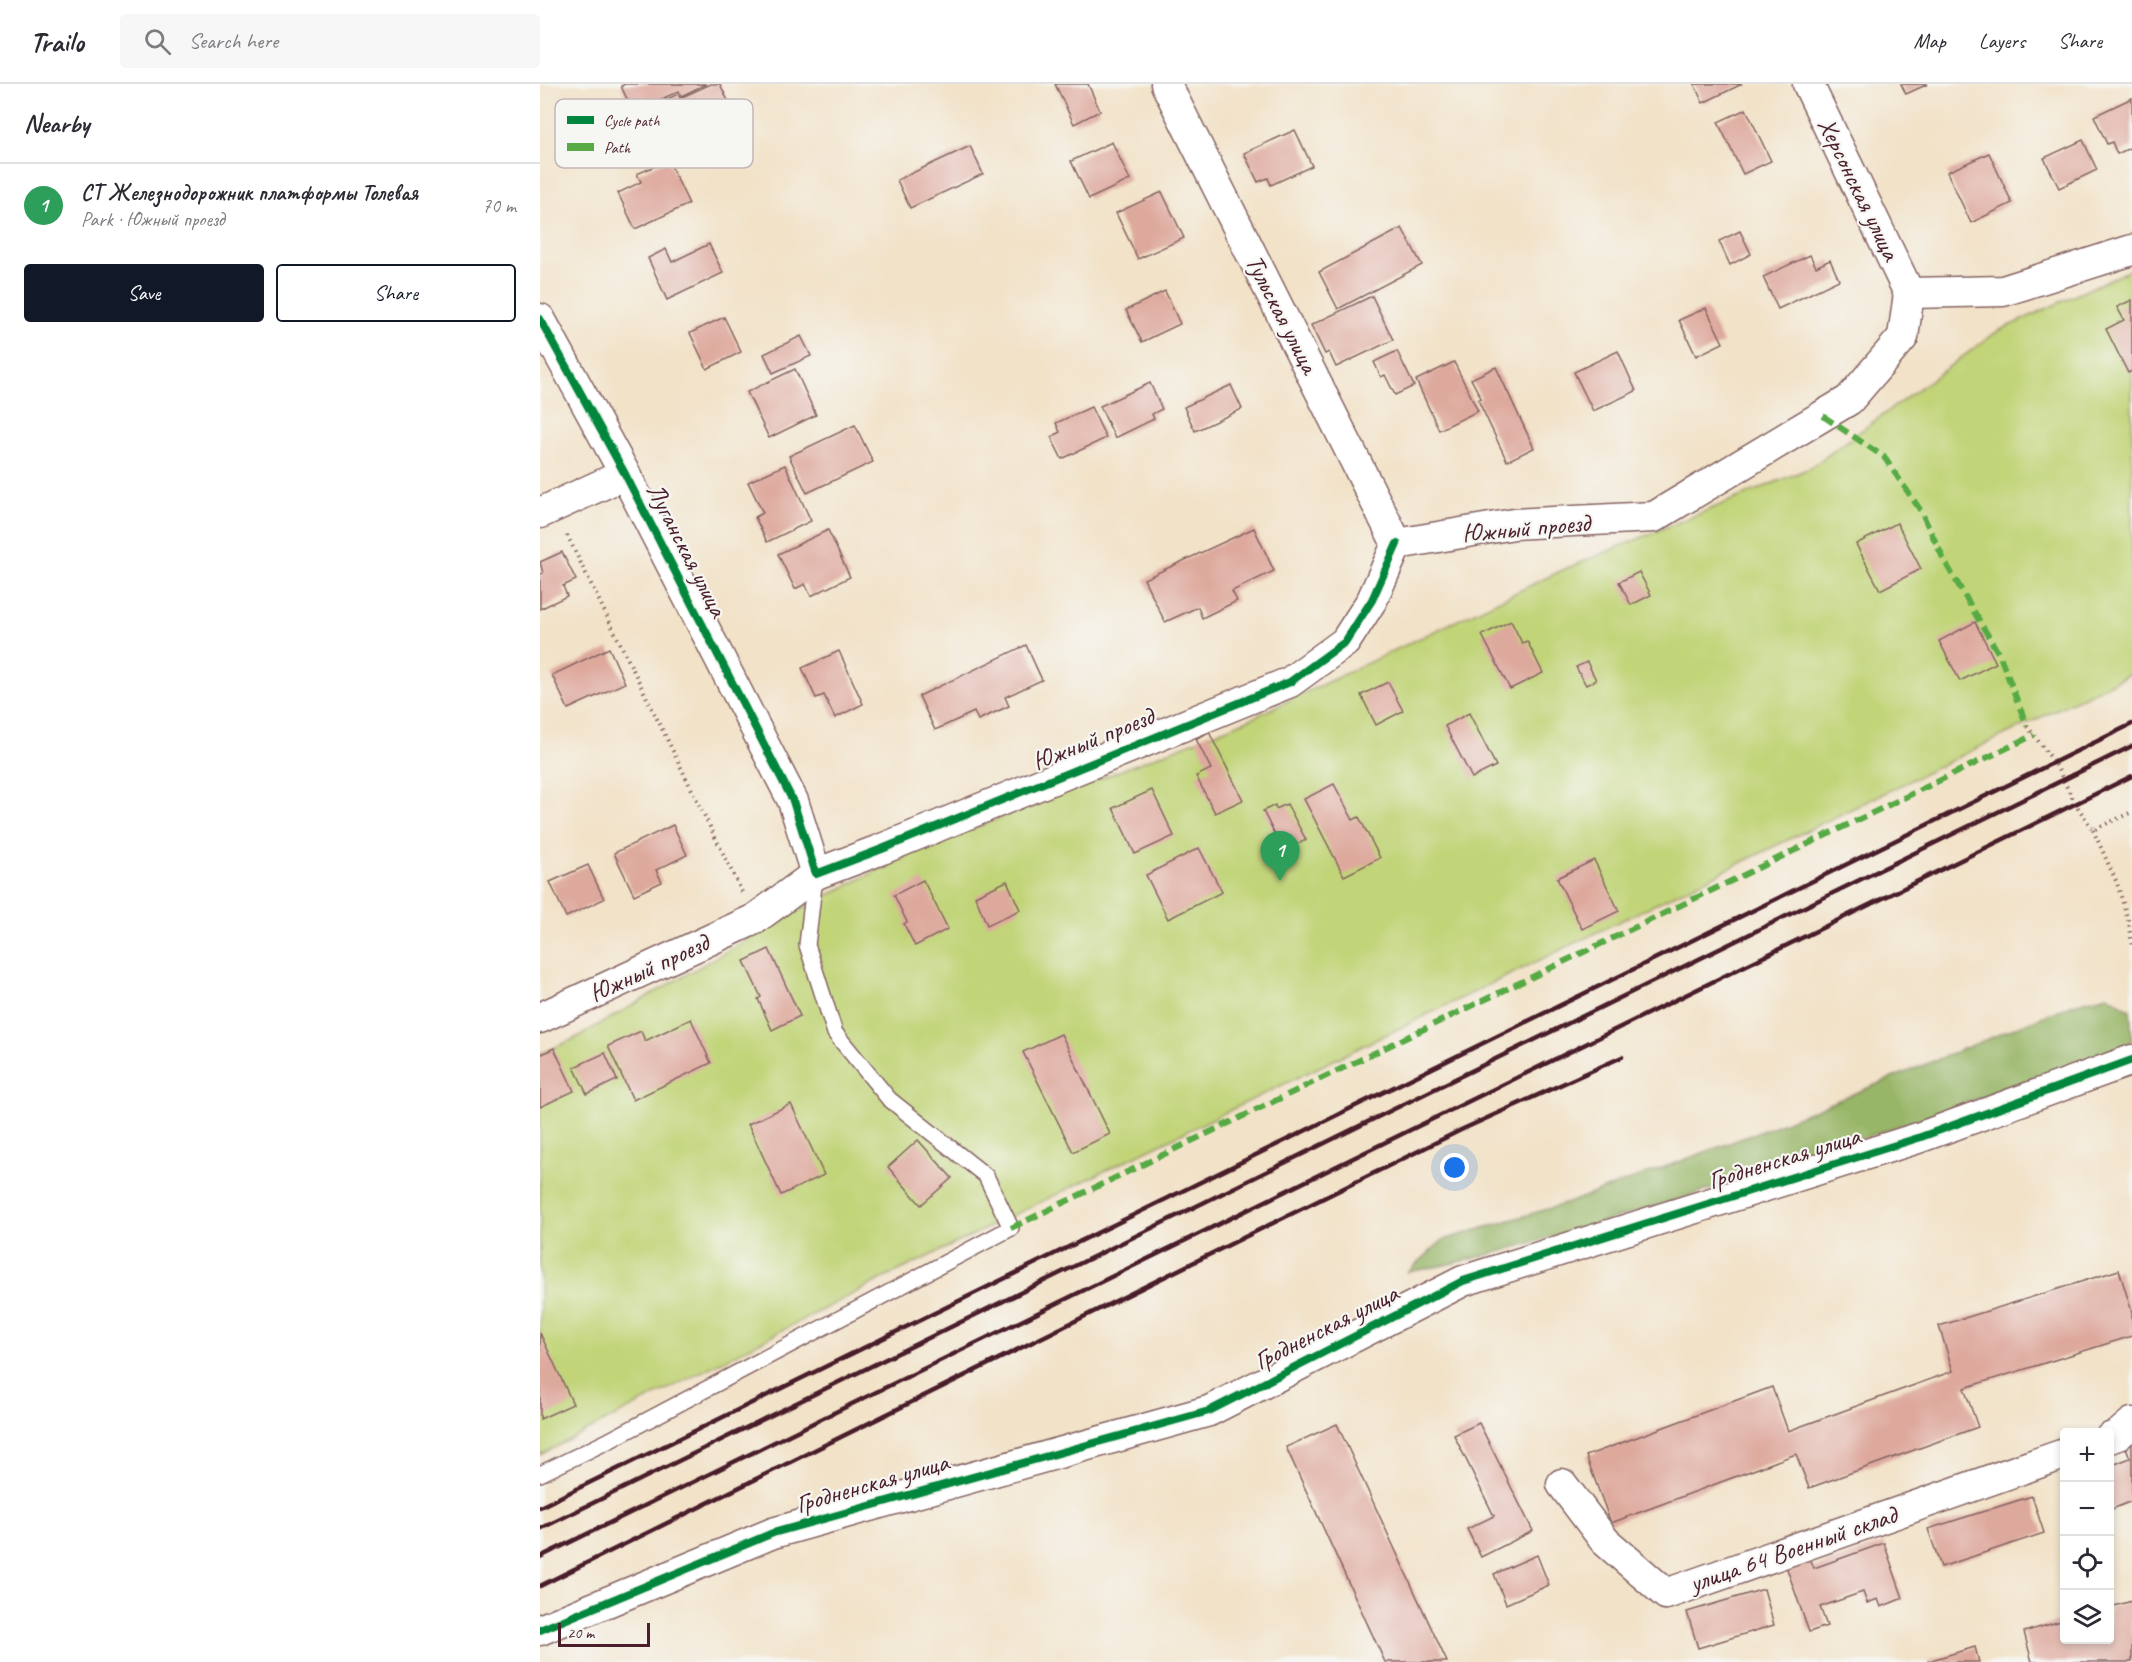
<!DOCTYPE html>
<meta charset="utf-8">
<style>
body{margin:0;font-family:Caveat,sans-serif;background:#f7f7f7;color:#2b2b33}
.controls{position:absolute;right:18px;bottom:18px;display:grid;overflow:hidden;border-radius:6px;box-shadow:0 3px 9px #0003}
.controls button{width:54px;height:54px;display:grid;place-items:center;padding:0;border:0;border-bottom:2px solid #e1e1e2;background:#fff;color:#2b2b33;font:30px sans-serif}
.scale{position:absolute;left:18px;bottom:15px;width:92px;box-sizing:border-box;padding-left:6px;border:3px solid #4a1f2b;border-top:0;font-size:16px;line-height:21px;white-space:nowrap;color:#4a1f2b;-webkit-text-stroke:4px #f6f6f2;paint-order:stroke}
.you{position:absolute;left:915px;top:1084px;width:21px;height:21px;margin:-15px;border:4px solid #fff;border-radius:50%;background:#1a73e8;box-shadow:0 0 0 9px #1a73e833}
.badge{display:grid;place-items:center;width:39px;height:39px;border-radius:50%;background:#111827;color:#fff;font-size:20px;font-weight:700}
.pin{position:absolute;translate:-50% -50px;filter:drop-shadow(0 2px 3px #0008)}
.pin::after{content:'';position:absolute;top:32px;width:21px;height:18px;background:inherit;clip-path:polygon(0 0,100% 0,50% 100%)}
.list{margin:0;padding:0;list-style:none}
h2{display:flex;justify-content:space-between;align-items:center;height:78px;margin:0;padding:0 24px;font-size:26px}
h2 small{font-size:20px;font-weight:400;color:#7c7c81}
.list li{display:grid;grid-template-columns:39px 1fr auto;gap:18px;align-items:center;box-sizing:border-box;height:84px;padding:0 24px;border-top:2px solid #e1e1e2}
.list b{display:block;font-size:22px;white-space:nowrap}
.list p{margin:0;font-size:20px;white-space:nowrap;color:#7c7c81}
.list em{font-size:20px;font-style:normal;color:#7c7c81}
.actions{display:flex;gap:12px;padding:18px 24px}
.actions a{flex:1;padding:14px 0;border:2px solid #111827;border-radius:6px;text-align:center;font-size:21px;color:#111827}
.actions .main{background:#111827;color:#fff}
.icon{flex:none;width:33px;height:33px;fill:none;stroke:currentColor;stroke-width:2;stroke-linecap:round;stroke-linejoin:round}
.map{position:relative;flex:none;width:1592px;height:1578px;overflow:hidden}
header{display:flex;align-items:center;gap:36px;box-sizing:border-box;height:84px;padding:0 30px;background:#fff;border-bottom:2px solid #e1e1e2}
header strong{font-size:28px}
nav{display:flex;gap:33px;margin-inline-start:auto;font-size:21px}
.search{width:420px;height:54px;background:#f7f7f7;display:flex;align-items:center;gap:15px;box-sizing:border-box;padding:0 21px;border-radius:6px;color:#7c7c81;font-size:22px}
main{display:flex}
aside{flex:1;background:#fff}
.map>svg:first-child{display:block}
.green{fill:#c1d478;stroke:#867a52;stroke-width:1.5}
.forest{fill:#98b668;stroke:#716a4a;stroke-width:1.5}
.building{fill:#dea99d}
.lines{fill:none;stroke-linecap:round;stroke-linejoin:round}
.lane-casing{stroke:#856362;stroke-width:18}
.street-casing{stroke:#856362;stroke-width:33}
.path{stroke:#856362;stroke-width:4;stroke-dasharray:1.5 4.5;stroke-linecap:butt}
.lane{stroke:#fff;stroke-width:15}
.street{stroke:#fff;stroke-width:30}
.rail{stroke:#4a1f2b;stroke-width:4.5}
.quiet{stroke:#57aa44;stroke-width:6;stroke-dasharray:12 6;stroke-linecap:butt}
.cycleway-casing{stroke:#f6f6f2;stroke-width:11}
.cycleway{stroke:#00873e;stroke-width:8}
.labels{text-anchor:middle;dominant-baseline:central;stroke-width:4.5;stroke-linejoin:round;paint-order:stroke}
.street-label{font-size:26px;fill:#4a1f2b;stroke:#f6f6f2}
.key{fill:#f6f6f2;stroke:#c2b6b6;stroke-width:1.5}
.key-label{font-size:16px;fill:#4a1f2b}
</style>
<header>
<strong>Trailo</strong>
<div class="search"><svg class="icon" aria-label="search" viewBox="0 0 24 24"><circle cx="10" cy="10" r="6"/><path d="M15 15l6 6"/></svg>Search here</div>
<nav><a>Map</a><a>Layers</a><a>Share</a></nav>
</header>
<main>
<aside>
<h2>Nearby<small></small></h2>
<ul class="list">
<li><span class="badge" style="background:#2e9e5b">1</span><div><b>СТ Железнодорожник платформы Толевая</b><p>Park · Южный проезд</p></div><em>70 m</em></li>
</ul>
<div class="actions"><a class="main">Save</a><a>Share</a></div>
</aside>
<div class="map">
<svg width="1592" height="1578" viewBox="0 0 1592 1578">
<rect width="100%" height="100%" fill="#f6f6f2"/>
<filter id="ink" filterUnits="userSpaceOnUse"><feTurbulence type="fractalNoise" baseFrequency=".0167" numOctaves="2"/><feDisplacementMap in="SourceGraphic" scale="12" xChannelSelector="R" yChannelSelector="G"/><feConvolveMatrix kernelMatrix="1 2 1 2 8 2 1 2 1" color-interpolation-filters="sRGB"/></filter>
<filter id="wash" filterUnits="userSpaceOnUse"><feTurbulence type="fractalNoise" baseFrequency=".008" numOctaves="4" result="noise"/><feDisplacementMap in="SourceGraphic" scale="24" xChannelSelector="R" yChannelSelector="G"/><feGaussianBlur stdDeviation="1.35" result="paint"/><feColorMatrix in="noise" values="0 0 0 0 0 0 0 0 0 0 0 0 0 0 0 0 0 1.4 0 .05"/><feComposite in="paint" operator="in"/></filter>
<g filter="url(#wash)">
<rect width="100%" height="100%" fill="#f2e2c8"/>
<polygon class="green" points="1592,185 1592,589 342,1195 0,1371 0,970 34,955 257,827 374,768 708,636 1025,485 1270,384 1458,247"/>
<path class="forest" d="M 1568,911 L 1590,926 L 1592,955 L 1581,968 C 1407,1022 1237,1088 1062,1138 C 998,1157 934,1177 868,1188 L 903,1156 L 1028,1119 L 1230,1044 L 1533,920 Z"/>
<g id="blocks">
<g class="building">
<polygon points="85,0 166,0 141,12 139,7 93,28 81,2"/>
<polygon points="171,0 180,0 190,21 149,40 154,50 143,55 138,44 107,59 93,31 138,10 140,14"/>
<polygon points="515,0 548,0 560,27 534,40"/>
<polygon points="1154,0 1202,0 1163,19"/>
<polygon points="1361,0 1388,0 1366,10"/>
<polygon points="1592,14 1592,63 1577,70 1572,58 1567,60 1554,32"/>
<polygon points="1206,25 1231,77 1203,90 1178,38"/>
<polygon points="755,46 772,82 731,101 728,94 718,98 704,69"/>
<polygon points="1543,56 1557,86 1519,104 1504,74"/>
<polygon points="572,58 590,96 549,115 531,77"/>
<polygon points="430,62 443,90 370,124 357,96"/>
<polygon points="1449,69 1472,119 1431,139 1407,88"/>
<polygon points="128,76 149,120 95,145 78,109 101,98 97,90"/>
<polygon points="622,108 644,154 598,175 576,129"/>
<polygon points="862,144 882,181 798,225 779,188"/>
<polygon points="1200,147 1211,170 1190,181 1179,157"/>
<polygon points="169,160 183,189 127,216 108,174 126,165 132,178"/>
<polygon points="1270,171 1276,183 1290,176 1299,196 1238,225 1223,193"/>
<polygon points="625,207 640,240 602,258 586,226"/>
<polygon points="832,212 853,256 796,283 789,268 785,270 771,241"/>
<polygon points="1592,216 1592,287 1588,289 1566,245 1584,236 1577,223"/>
<polygon points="1166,224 1183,259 1156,272 1139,236"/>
<polygon points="184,233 201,268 167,285 150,249"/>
<polygon points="261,252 271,272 233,289 224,270"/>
<polygon points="857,267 874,302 855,311 845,291 841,293 834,278"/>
<polygon points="1078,267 1096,307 1053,327 1034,288"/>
<polygon points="914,278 938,327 899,346 876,296"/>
<polygon points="956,283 994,364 967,377 938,316 941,314 931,295"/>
<polygon points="255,285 276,331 229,354 207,308"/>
<polygon points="610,299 622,325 612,330 614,335 575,354 560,322"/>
<polygon points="691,301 702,325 655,347 644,323"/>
<polygon points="551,323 566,354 522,375 511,353 520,348 516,339"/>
<polygon points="315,341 333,378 267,409 249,372"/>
<polygon points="245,381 271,437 227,458 215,433 223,429 208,398"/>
<polygon points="1357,439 1381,485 1340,506 1316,460"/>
<polygon points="714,444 734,487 692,507 697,517 662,534 658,523 625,538 604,495"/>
<polygon points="288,446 310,493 271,512 265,500 255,505 238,470"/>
<polygon points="22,468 36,496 23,502 27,512 0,525 0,490 3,489 0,478"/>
<polygon points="1099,488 1111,511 1091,521 1079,498"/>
<polygon points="971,537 982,559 987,557 1003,589 970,605 942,551"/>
<polygon points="1435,538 1456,579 1420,597 1399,557"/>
<polygon points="486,561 502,596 465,613 469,622 438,636 434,628 395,646 379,612"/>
<polygon points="69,564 85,599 28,625 12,591"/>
<polygon points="299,567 323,620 295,634 284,611 276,614 262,584"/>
<polygon points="1047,578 1056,596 1046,601 1036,583"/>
<polygon points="848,598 863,627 836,641 821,611"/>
<polygon points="929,629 956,682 932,694 905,642"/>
<polygon points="669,648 703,716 675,729 656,692 671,685 656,655"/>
<polygon points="794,700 813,736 819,733 840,774 804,792 764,715"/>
<polygon points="612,706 634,752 595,770 573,724"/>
<polygon points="747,720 766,756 743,767 723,727 735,721 736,725"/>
<polygon points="133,741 147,771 116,786 122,798 94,811 74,769"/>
<polygon points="659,764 682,808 628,835 606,791"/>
<polygon points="1054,776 1079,827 1042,845 1017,794"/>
<polygon points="48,781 64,815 26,833 10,798"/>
<polygon points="383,796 408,845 375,862 364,840 367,838 354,811"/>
<polygon points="467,797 480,826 447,841 435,812"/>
<polygon points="229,865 260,932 232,946 218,915 221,913 204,877"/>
<polygon points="151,935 171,979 93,1016 68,962 101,947 105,957"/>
<polygon points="521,950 570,1050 533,1068 483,968"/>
<polygon points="14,964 34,1007 0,1023 0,971"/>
<polygon points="65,969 77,996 47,1010 34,983"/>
<polygon points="251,1020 284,1091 241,1111 208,1040"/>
<polygon points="378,1056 412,1094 381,1121 348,1083"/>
<polygon points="1579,1186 1592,1228 1592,1252 1424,1304 1438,1343 1269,1404 1256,1370 1071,1439 1046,1372 1232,1303 1248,1347 1413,1287 1399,1242"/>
<polygon points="0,1249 33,1320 0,1335"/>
<polygon points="939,1339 993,1447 941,1473 927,1445 954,1432 914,1351"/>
<polygon points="797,1340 907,1578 845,1578 746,1363"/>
<polygon points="1592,1360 1592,1417 1570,1426 1570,1382 1590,1374 1586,1363"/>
<polygon points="1492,1412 1504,1449 1401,1483 1388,1445"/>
<polygon points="1344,1459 1363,1514 1341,1523 1338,1515 1327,1519 1323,1508 1280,1523 1287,1542 1269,1548 1246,1482 1270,1474 1274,1484"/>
<polygon points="997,1471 1009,1501 966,1520 954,1490"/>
<polygon points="1224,1505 1234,1541 1158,1564 1147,1528"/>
<polygon points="1592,1517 1592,1578 1492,1578 1484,1548 1524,1536 1524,1556 1570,1556 1570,1523"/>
<polygon points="1435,1563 1439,1578 1388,1578 1388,1577"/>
</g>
</g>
</g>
<g filter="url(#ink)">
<use href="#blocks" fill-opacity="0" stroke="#856362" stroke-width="1.5"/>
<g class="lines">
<g class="lane-casing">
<polyline id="lane" points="0,1390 70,1356 471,1144 446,1092 349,1015 295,949 267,861 275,793"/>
</g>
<g class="street-casing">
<g id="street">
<polyline points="626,0 857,460"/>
<polyline points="1268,0 1369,209"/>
<polyline points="1369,209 1463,207 1592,166"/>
<polyline points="0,235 85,390 253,717 276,790 342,765 750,598 805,558 832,516 857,460"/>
<polyline points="0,429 85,390"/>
<polyline points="857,460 974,440 1114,433 1309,316 1363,253 1369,209"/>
<polyline points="0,934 215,835 276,790"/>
<polyline points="1570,1354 1578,1351 1592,1339"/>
<polyline points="1022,1400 1065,1457 1126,1510 1524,1370"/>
<polyline points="0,1546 233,1449 669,1327 923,1197 1378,1054 1592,976"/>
</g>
</g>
<g class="path">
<polyline points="27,451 202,808"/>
<polyline points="1487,642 1514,678 1535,719 1553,746 1592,728"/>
<polyline points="1553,746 1577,799 1589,839 1592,861"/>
</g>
<use href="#lane" class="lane"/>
<use href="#street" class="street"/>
<g class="rail">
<polyline points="0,1423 1592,640"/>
<polyline points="0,1445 1592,662"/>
<polyline points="0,1473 1592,692"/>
<polyline points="0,1502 923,1045 1082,973"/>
</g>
<g class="quiet">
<polyline points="1283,332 1344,373 1381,427 1405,478 1460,572 1487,642"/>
<polyline points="471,1144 1494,651"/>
</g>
<g class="cycleway-casing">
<g id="cycleway">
<polyline points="0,235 85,390 253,717 276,790 342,765 750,598 805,558 832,516 857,460"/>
<polyline points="0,1546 233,1449 669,1327 923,1197 1378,1054 1592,976"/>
</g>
</g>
<use href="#cycleway" class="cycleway"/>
</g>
</g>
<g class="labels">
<g class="street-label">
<text transform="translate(1319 105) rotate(64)">Херсонская улица</text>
<text transform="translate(742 230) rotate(63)">Тульская улица</text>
<text transform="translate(986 444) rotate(-5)">Южный проезд</text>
<text transform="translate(147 466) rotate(63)">Луганская улица</text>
<text transform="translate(553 655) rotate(-22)">Южный проезд</text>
<text transform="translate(109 884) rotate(-25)">Южный проезд</text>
<text transform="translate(1244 1074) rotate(-17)">Гродненская улица</text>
<text transform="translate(786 1243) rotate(-27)">Гродненская улица</text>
<text transform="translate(332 1399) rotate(-16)">Гродненская улица</text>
<text transform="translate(1253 1465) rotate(-19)">улица 64 Военный склад</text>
</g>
</g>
<rect x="15" y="15" width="198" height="69" rx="9" class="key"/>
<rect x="27" y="32" width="27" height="8" fill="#00873e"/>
<rect x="27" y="59" width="27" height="8" fill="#57aa44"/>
<g class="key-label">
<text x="64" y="42">Cycle path</text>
<text x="64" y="69">Path</text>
</g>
</svg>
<div class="controls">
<button>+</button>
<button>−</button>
<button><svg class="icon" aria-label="locate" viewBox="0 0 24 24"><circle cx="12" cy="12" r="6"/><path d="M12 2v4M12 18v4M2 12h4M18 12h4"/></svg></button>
<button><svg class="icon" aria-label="layers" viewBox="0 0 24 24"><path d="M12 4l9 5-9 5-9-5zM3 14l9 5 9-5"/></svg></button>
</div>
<div class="scale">20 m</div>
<div class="you"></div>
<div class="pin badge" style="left:740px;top:797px;background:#2e9e5b">1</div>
</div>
</main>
